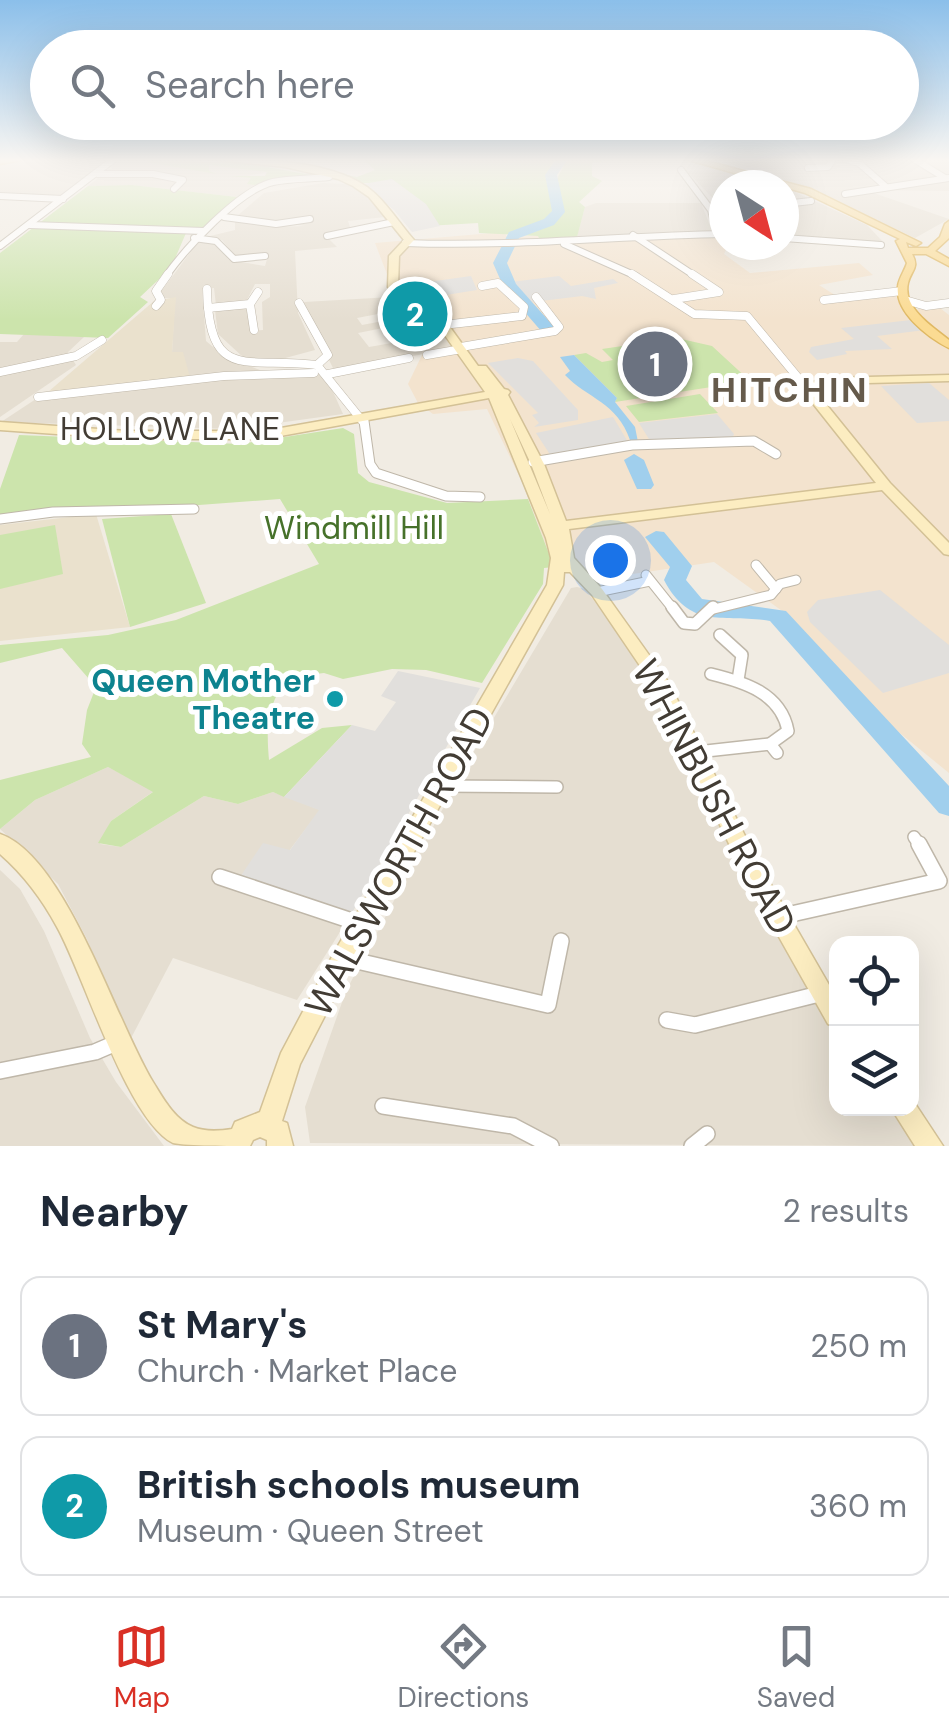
<!DOCTYPE html>
<meta charset="utf-8">
<style>
body{margin:0;font-family:"DM Sans",sans-serif;background:#f2f2f3;color:#1f2937}
.controls{position:absolute;right:30px;bottom:30px;display:grid;overflow:hidden;border-radius:20px;box-shadow:0 10px 40px #0002}
.controls button{width:90px;height:90px;display:grid;place-items:center;padding:0;border:0;border-bottom:2px solid #e0e1e3;background:#fff;color:#1f2937;font:50px sans-serif}
.compass{position:absolute;left:709px;top:170px;width:90px;height:90px;border-radius:50%;background:#fff;box-shadow:0 10px 40px #0002;rotate:144deg}
.you{position:absolute;left:610px;top:560px;width:35px;height:35px;margin:-25px;border:8px solid #fff;border-radius:50%;background:#1a73e8;box-shadow:0 0 0 15px #1a73e833}
.badge{display:grid;place-items:center;width:65px;height:65px;border-radius:50%;background:#d93025;color:#fff;font-size:32px;font-weight:700}
.pin{position:absolute;translate:-50% -50%;border:5px solid #fff;box-shadow:0 2px 10px #0006}
.list{margin:0;padding:0;list-style:none}
h2{display:flex;justify-content:space-between;align-items:center;height:130px;margin:0;padding:0 40px;font-size:42px}
h2 small{font-size:32px;font-weight:400;color:#747a83}
.list li{display:grid;grid-template-columns:65px 1fr auto;gap:30px;align-items:center;box-sizing:border-box;height:140px;margin:0 20px 20px;padding:0 20px;border:2px solid #e0e1e3;border-radius:20px}
.list b{display:block;font-size:38px;white-space:nowrap}
.list p{margin:0;font-size:32px;white-space:nowrap;color:#747a83}
.list em{font-size:32px;font-style:normal;color:#747a83}
.icon{flex:none;width:55px;height:55px;fill:none;stroke:currentColor;stroke-width:2;stroke-linecap:round;stroke-linejoin:round}
.map{position:relative;flex:none;width:949px;height:1146px;overflow:hidden}
.search{position:absolute;background:#fff;box-shadow:0 10px 40px #0002;left:30px;right:30px;top:30px;height:110px;display:flex;align-items:center;gap:25px;box-sizing:border-box;padding:0 35px;border-radius:55px;color:#747a83;font-size:38px}
.sheet{height:450px;background:#fff}
nav{display:flex;justify-content:space-around;align-items:center;box-sizing:border-box;height:140px;border-top:2px solid #e0e1e3;background:#fff;font-size:28px;color:#747a83}
nav a{display:grid;justify-items:center;gap:5px}
nav .on{color:#d93025}
.map>svg:first-child{display:block}
.residential{fill:#e5ded1}
.commercial{fill:#f3e3ce}
.education{fill:#eae1cd}
.green{fill:#cce4ac}
.parking{fill:#e1dfdc}
.water{fill:#a0cfed}
.lines{fill:none;stroke-linecap:round;stroke-linejoin:round}
.river{fill:#a0cfed;fill-rule:evenodd}
.street-far4-casing{stroke:#bfb7a9;stroke-width:8}
.street-far3-casing{stroke:#bfb7a9;stroke-width:9}
.street-far2-casing{stroke:#bfb7a9;stroke-width:11}
.street-far1-casing{stroke:#bfb7a9;stroke-width:14}
.street-casing{stroke:#bfb7a9;stroke-width:18}
.secondary-casing{stroke:#d3c196;stroke-width:3}
.primary-casing{stroke:#dfb863;stroke-width:3}
.street-far4{stroke:#fff;stroke-width:6}
.street-far3{stroke:#fff;stroke-width:8}
.street-far2{stroke:#fff;stroke-width:9}
.street-far1{stroke:#fff;stroke-width:11}
.street{stroke:#fff;stroke-width:15}
.secondary{fill:#fcedc1;fill-rule:evenodd}
.primary{fill:#fbdb92;fill-rule:evenodd}
.culture-dot{fill:#0f9aa8;stroke:#fff;stroke-width:4}
.labels{text-anchor:middle;dominant-baseline:central;stroke-width:10;stroke-linejoin:round;paint-order:stroke}
.street-label{font-size:32px;fill:#423c34;stroke:#fff}
.park-label{font-size:32px;fill:#46712a;stroke:#fff}
.culture-label{font-size:32px;font-weight:bold;fill:#0d838f;stroke:#fff;text-anchor:end}
.far-district-label{font-size:35px;font-weight:bold;letter-spacing:2.5px;fill:#655a4b;stroke:#fff}
.near-street-label{font-size:38px;fill:#423c34;stroke:#fff}
</style>
<div class="map">
<svg width="949" height="1146" viewBox="0 0 949 1146">
<rect width="100%" height="100%" fill="#f1ece3"/>
<g class="residential">
<polygon points="57,159 105,162 62,196 0,195 0,164"/>
<polygon points="122,159 209,172 208,165 268,172 240,177 252,178 248,184 254,185 237,197 132,185 88,186"/>
<polygon points="714,159 949,159 949,191 865,190 949,219 915,238 798,184"/>
<polygon points="725,170 748,175 778,185 724,185 721,207 687,171"/>
<polygon points="323,183 347,184 364,194 385,217 348,221 351,230 323,233 337,247 295,251 298,313 315,350 278,360 244,358 218,334 215,310 246,308 251,331 263,330 262,302 270,297 270,284 255,284 246,302 216,305 214,288 202,289 206,341 225,357 260,370 190,377 172,353 175,298 163,298 160,293 198,242 216,244 229,260 265,266 268,256 235,256 222,240 206,237 235,230 235,219 272,227 305,226 236,217 264,193"/>
<polygon points="784,187 867,225 884,243 784,237"/>
<polygon points="596,203 701,203 713,233 577,236 585,207"/>
<polygon points="392,297 409,308 357,318 362,325 383,321 388,327 358,333 369,347 443,334 452,349 334,370 305,312 304,302"/>
<polygon points="24,334 84,337 68,352 76,365 0,417 0,342 17,342"/>
<polygon points="287,374 325,374 343,414 234,429 1,422 39,397"/>
<polygon points="577,587 585,589 626,643 667,711 780,936 836,1028 836,1108 892,1109 919,1146 310,1143 305,1107 346,991 467,763 571,588"/>
<polygon points="108,767 154,791 111,821 100,844 121,847 204,796 238,804 273,792 320,810 289,851 241,877 352,913 297,1000 173,958 129,1042 87,939 58,884 0,829 35,800"/>
<polygon points="0,870 20,889 44,931 90,1038 116,1082 164,1146 0,1146"/>
</g>
<polygon class="commercial" points="504,232 507,237 538,236 542,242 577,237 724,235 728,245 724,254 750,273 859,263 873,275 819,285 838,297 891,290 906,310 940,308 949,315 949,773 857,698 785,613 714,562 592,580 554,567 522,482 487,409 433,414 418,403 408,384 422,355 458,347 397,300 375,243"/>
<g class="education">
<polygon points="176,297 172,352 183,352 190,377 48,392 154,301"/>
<polygon points="96,514 130,627 0,641 0,525"/>
</g>
<g class="green">
<polygon points="267,159 357,177 375,170 362,159 556,159 546,175 553,198 560,197 555,183 567,159 623,159 592,163 592,176 602,181 579,202 585,207 577,237 541,242 538,236 479,233 478,223 427,226 382,183 361,183"/>
<polygon points="152,160 246,163 316,176 254,185 247,184 251,178 229,176 265,176 267,172 209,165 209,171 217,174 145,162"/>
<polygon points="132,185 237,197 208,227 186,233 171,268 140,297 148,302 108,338 0,334 0,253 88,186"/>
<polygon points="677,338 712,346 750,381 615,402 617,398 574,355 586,353 602,362 613,360 602,349"/>
<polygon points="700,394 718,413 639,422 626,406"/>
<path d="M 343,428 L 354,434 L 358,473 L 369,482 L 447,503 L 528,499 L 554,567 L 544,568 L 543,584 L 482,683 L 426,670 L 392,669 L 343,679 L 324,673 L 289,677 C 267,704 266,726 269,760 L 322,728 L 352,725 L 284,797 L 273,792 L 238,804 L 204,796 L 121,847 L 98,843 L 111,821 L 153,792 L 108,767 L 35,800 L 0,829 L 0,780 L 91,757 L 82,744 L 87,710 L 96,687 L 62,648 L 0,663 L 0,645 L 108,635 L 176,620 L 319,564 L 280,499 L 132,510 L 52,508 L 0,515 L 0,489 L 19,435 L 240,444 Z"/>
<polygon points="171,514 206,603 130,627 102,519"/>
<polygon points="55,525 63,574 0,589 0,535"/>
</g>
<g class="parking">
<polygon points="392,179 426,204 440,226 412,232 394,210 363,184"/>
<polygon points="471,276 477,290 415,300 406,291 407,285"/>
<polygon points="559,276 571,286 613,279 618,283 594,288 596,299 582,296 533,302 511,282"/>
<polygon points="911,320 925,330 877,336 892,349 845,351 847,354 817,360 809,352 811,347 854,339 841,328"/>
<polygon points="518,358 533,361 578,410 578,420 534,427 539,423 532,415 538,413 488,363"/>
<polygon points="929,383 949,400 949,421 917,423 881,386"/>
<polygon points="717,414 734,434 732,439 652,444 639,423"/>
<polygon points="613,417 628,442 551,456 536,433"/>
<polygon points="880,590 949,645 949,673 883,693 810,622 807,612 818,600"/>
<polygon points="398,671 480,688 352,913 240,877 263,843 290,850 319,810 284,797 352,725 375,731 396,702 381,696"/>
</g>
<path class="water" d="M 574,355 L 617,398 L 615,402 L 635,427 L 638,442 L 630,440 C 617,402 588,399 565,375 L 570,371 L 560,357 Z"/>
<g class="lines">
<g class="river">
<polygon points="556,159 568,159 557,175 565,212 554,225 519,238 507,263 516,284 556,329 548,334 542,332 504,288 493,263 509,232 544,219 552,211 545,175"/>
<polygon points="634,454 644,460 654,485 651,489 637,489 624,460"/>
<path d="M 656,531 L 664,532 L 692,566 L 686,580 L 702,599 L 786,611 L 949,786 L 949,816 L 939,813 L 770,621 C 723,613 691,631 664,580 L 670,567 L 645,537 Z"/>
</g>
<g class="street-far4-casing">
<g id="street-far4">
<polyline points="845,159 859,163 885,186"/>
<polyline points="914,159 945,178"/>
<polyline points="808,168 828,167 833,159"/>
<polyline points="681,170 711,210 717,234"/>
<polyline points="98,174 153,174 183,180 174,189"/>
<polyline points="845,194 949,178"/>
<polyline points="0,196 63,199"/>
<polyline points="784,204 811,201"/>
<polyline points="224,217 276,224 310,219"/>
<polyline points="30,225 204,231"/>
<polyline points="633,235 695,276"/>
<polyline points="327,236 394,222"/>
<polyline points="194,238 216,241 234,259 265,256"/>
<polyline points="784,238 881,245"/>
<path d="M 405,243 C 512,247 617,236 724,234"/>
<polyline points="564,244 636,276"/>
<polyline points="0,246 114,159"/>
<path d="M 166,276 C 186,248 239,190 273,182 C 290,178 311,179 329,177"/>
</g>
</g>
<g class="street-far3-casing">
<g id="street-far3">
<polyline points="632,274 694,314 747,316 805,386"/>
<path d="M 207,289 C 209,384 246,356 317,365"/>
<polyline points="674,299 719,292 692,274"/>
<polyline points="824,300 902,291"/>
<polyline points="905,300 926,306 949,303"/>
<polyline points="299,303 328,355 317,365"/>
<polyline points="250,304 254,330"/>
<polyline points="156,306 161,300 156,291 168,274"/>
<polyline points="208,308 250,304 258,292"/>
<polyline points="443,325 522,316 524,307 498,283 482,286"/>
<polyline points="461,347 555,331 559,327 536,297"/>
<polyline points="427,355 462,349"/>
<polyline points="317,365 364,423"/>
<polyline points="0,372 76,356 102,340"/>
<polyline points="328,374 409,358"/>
<polyline points="38,397 224,376 314,373"/>
</g>
</g>
<g class="street-far2-casing">
<g id="street-far2">
<polyline points="364,421 370,464 376,473 446,496 480,497"/>
<polyline points="533,462 632,445 754,441 776,454"/>
<polyline points="0,519 53,512 194,509"/>
<polyline points="756,565 776,589"/>
<polyline points="646,575 674,610"/>
<polyline points="597,592 650,581"/>
<polyline points="710,610 771,595 780,584 796,580"/>
</g>
</g>
<g class="street-far1-casing">
<g id="street-far1">
<polyline points="672,607 684,623 695,624 713,607"/>
<polyline points="720,635 742,655 738,680"/>
<path d="M 711,674 C 744,682 781,693 788,731 L 770,744"/>
<polyline points="697,752 770,744 777,753"/>
<polyline points="439,786 557,787"/>
<polyline points="914,837 921,847"/>
</g>
</g>
<g class="street-casing">
<g id="street">
<polyline points="220,877 361,924"/>
<polyline points="778,917 939,881 919,844"/>
<polyline points="344,958 548,1005 561,941"/>
<polyline points="667,1020 695,1025 819,994"/>
<polyline points="0,1071 95,1052 116,1043"/>
<polyline points="383,1106 513,1126 551,1146"/>
<polyline points="692,1146 707,1134"/>
</g>
</g>
<g class="secondary-casing">
<g id="secondary">
<path d="M 207,159 C 255,159 327,159 367,187 C 386,201 399,223 414,240 L 399,256 L 398,286 L 447,323 L 478,366 L 486,366 L 504,389 L 508,390 L 510,392 L 508,395 L 544,464 L 566,521 L 876,483 L 799,386 L 827,378 L 949,375 L 949,381 L 827,384 L 813,388 L 890,483 L 949,543 L 949,555 L 944,554 L 882,490 L 569,529 L 574,558 L 602,589 L 669,683 L 758,862 L 836,997 L 836,1027 L 828,1024 L 743,873 L 653,685 L 592,595 L 570,572 L 564,572 L 563,585 L 351,965 L 300,1064 L 282,1121 L 287,1123 L 293,1146 L 267,1146 L 267,1140 L 260,1137 L 253,1140 L 250,1146 C 231,1146 188,1146 173,1143 C 127,1120 84,975 57,927 C 42,899 24,875 0,854 L 0,834 C 66,857 116,1022 153,1082 C 163,1098 174,1119 193,1127 C 205,1132 219,1131 232,1129 L 235,1122 L 260,1112 L 281,1053 L 335,951 L 547,585 L 551,558 L 546,538 L 489,398 L 264,439 L 127,439 L 0,430 L 0,422 L 127,431 L 264,431 L 485,392 L 439,327 L 388,287 L 389,256 L 404,240 L 369,197 L 353,186 L 338,179 L 285,167 ZM 510,419 L 531,464 L 550,514 Z"/>
<polygon points="912,1099 943,1146 915,1146 891,1108 912,1108"/>
</g>
</g>
<g class="primary-casing">
<g id="primary">
<polygon points="27,159 0,164 0,160"/>
<path d="M 685,159 L 699,159 L 811,189 L 921,243 L 916,246 L 906,242 L 908,248 L 928,248 L 940,237 L 945,224 L 949,221 L 949,238 L 935,251 L 949,259 L 949,266 L 926,254 L 912,254 C 920,268 911,270 908,283 C 902,308 933,327 949,340 L 949,348 C 929,338 894,312 898,286 C 899,278 905,270 907,263 L 896,241 L 900,239 L 805,193 Z"/>
</g>
</g>
<use href="#street-far4" class="street-far4"/>
<use href="#street-far3" class="street-far3"/>
<use href="#street-far2" class="street-far2"/>
<use href="#street-far1" class="street-far1"/>
<use href="#street" class="street"/>
<use href="#secondary" class="secondary"/>
<use href="#primary" class="primary"/>
</g>
<linearGradient id="sky" x2="0" y2="1"><stop stop-color="#8bbfea"/><stop offset="0.5" stop-color="#f9f6f2"/><stop offset="1" stop-color="#f9f6f2" stop-opacity="0"/></linearGradient>
<rect width="949" height="320" fill="url(#sky)"/>
<circle class="culture-dot" cx="335" cy="699" r="10"/>
<g class="labels">
<g class="street-label">
<text x="170" y="429">HOLLOW LANE</text>
</g>
<g class="park-label">
<text x="354" y="528">Windmill Hill</text>
</g>
<g class="culture-label">
<text x="315" y="681">Queen Mother<tspan x="315" dy="37">Theatre</tspan></text>
</g>
<g class="far-district-label">
<text x="790" y="390">HITCHIN</text>
</g>
<g class="near-street-label">
<text transform="translate(714 797) rotate(62)">WHINBUSH ROAD</text>
<text transform="translate(399 862) rotate(-61)">WALSWORTH ROAD</text>
</g>
</g>
</svg>
<div class="controls">
<button><svg class="icon" aria-label="locate" viewBox="0 0 24 24"><circle cx="12" cy="12" r="6"/><path d="M12 2v4M12 18v4M2 12h4M18 12h4"/></svg></button>
<button><svg class="icon" aria-label="layers" viewBox="0 0 24 24"><path d="M12 4l9 5-9 5-9-5zM3 14l9 5 9-5"/></svg></button>
</div>
<svg class="compass" viewBox="-18 -18 36 36"><path d="M0-13l5 13h-10z" fill="#e53935"/><path d="M0 13l5-13h-10z" fill="#747a83"/></svg>
<div class="you"></div>
<div class="pin badge" style="left:655px;top:364px;background:#6b7280">1</div>
<div class="pin badge" style="left:415px;top:314px;background:#0f9aa8">2</div>
<div class="search"><svg class="icon" aria-label="search" viewBox="0 0 24 24"><circle cx="10" cy="10" r="6"/><path d="M15 15l6 6"/></svg>Search here</div>
</div>
<section class="sheet">
<h2>Nearby<small>2 results</small></h2>
<ul class="list">
<li><span class="badge" style="background:#6b7280">1</span><div><b>St Mary's</b><p>Church · Market Place</p></div><em>250 m</em></li>
<li><span class="badge" style="background:#0f9aa8">2</span><div><b>British schools museum</b><p>Museum · Queen Street</p></div><em>360 m</em></li>
</ul>
</section>
<nav>
<a class="on"><svg class="icon" aria-label="map" viewBox="0 0 24 24"><path d="M3 6l6-2 6 2 6-2v14l-6 2-6-2-6 2zM9 4v14M15 6v14"/></svg>Map</a>
<a><svg class="icon" aria-label="directions" viewBox="0 0 24 24"><path d="M12 3l9 9-9 9-9-9zM9 14v-3h6M13 9l2 2-2 2"/></svg>Directions</a>
<a><svg class="icon" aria-label="saved" viewBox="0 0 24 24"><path d="M7 4h10v16l-5-4-5 4z"/></svg>Saved</a>
</nav>
